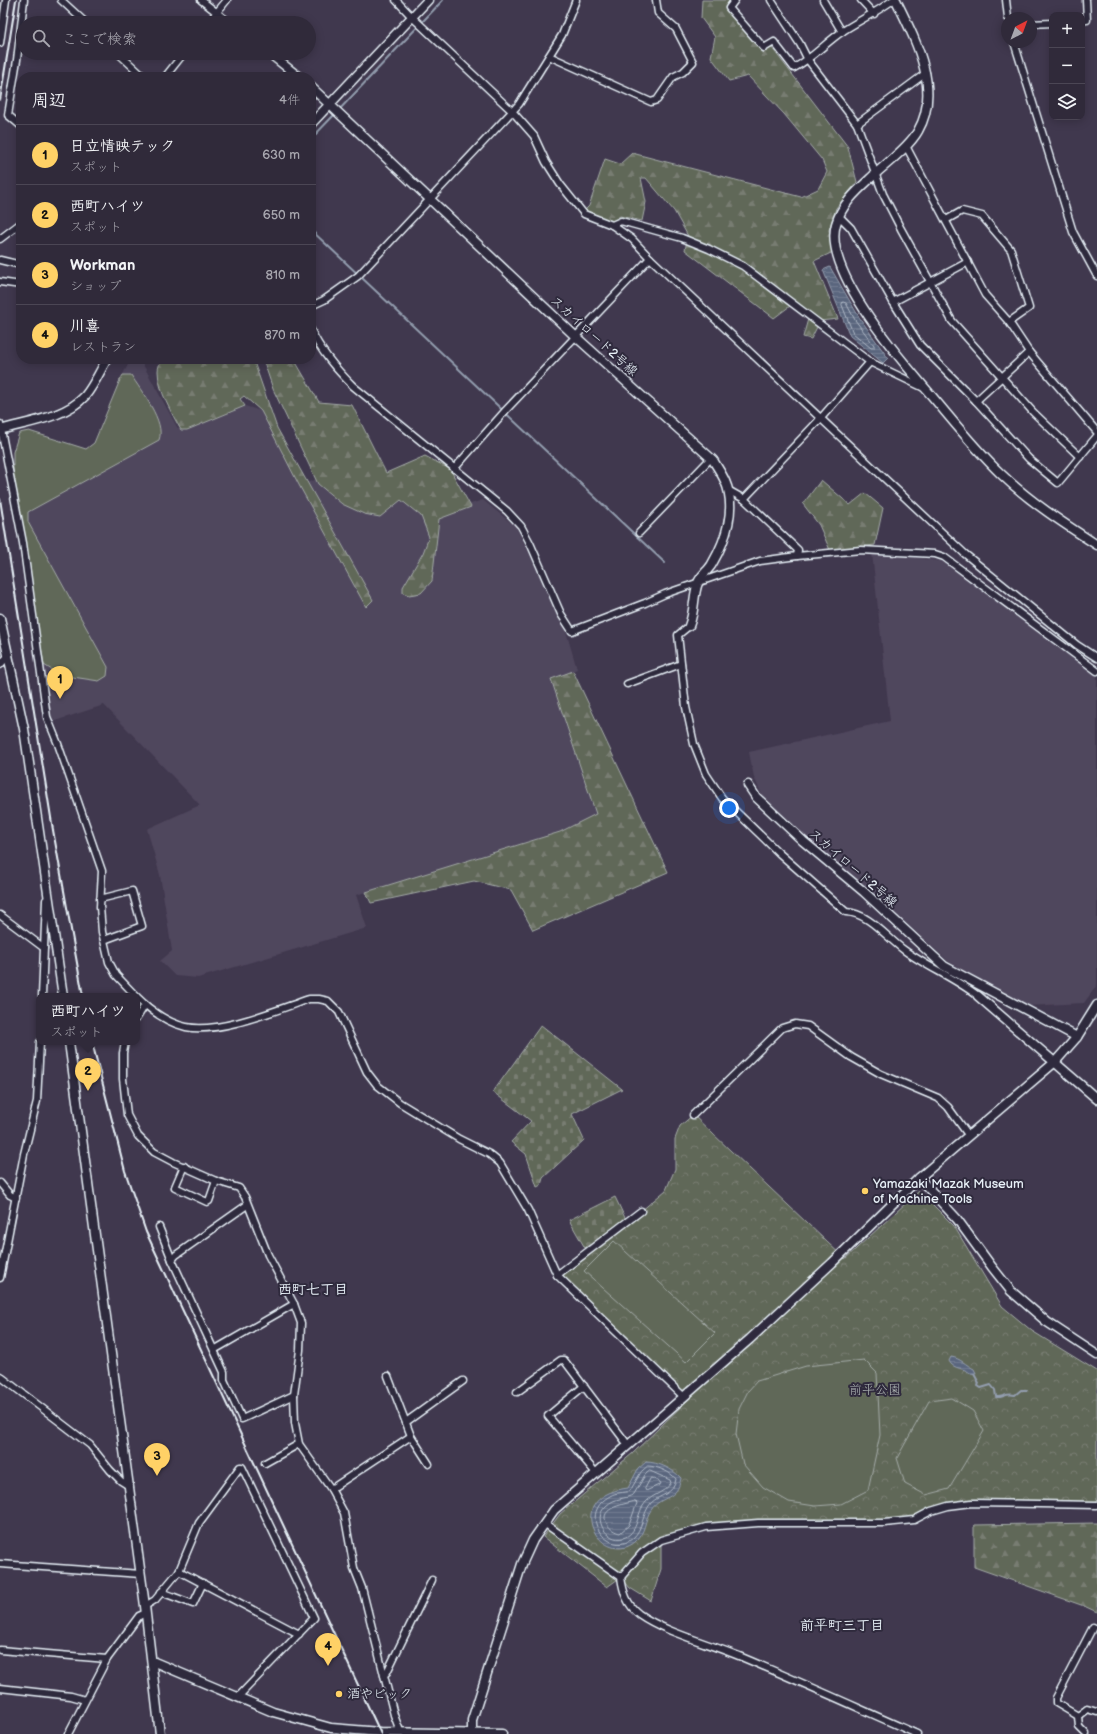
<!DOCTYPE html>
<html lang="ja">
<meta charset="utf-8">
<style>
body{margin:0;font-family:"Balsamiq Sans","Klee One",sans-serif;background:#3c3645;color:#f1f3f6}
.controls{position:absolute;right:12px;top:12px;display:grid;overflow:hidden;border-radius:8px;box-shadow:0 2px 10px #0003}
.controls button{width:36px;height:36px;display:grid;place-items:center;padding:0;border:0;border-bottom:1px solid #4b4654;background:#302a3a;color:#f1f3f6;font:20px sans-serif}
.compass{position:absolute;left:1001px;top:12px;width:36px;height:36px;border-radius:50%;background:#302a3a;box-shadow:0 2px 10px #0003;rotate:41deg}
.you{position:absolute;left:729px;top:808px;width:14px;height:14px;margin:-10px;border:3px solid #fff;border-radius:50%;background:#1a73e8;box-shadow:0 0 0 6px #1a73e833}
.badge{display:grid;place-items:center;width:26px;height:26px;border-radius:50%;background:#ffd166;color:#111;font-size:13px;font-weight:700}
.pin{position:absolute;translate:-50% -33px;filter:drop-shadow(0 1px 2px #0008)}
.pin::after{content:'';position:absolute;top:21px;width:14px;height:12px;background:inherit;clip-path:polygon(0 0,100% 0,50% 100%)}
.popup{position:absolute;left:36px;top:993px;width:104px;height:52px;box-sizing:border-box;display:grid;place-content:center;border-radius:8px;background:#302a3a;filter:drop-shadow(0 1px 3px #0005);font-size:13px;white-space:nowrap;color:#a8a7af}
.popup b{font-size:15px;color:#f1f3f6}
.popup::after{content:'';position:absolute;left:50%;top:100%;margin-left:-8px;border:8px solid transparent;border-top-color:#302a3a}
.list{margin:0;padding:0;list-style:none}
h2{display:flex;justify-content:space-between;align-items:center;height:52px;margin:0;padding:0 16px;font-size:17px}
h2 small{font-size:13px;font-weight:400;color:#a8a7af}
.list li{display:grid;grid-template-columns:26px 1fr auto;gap:12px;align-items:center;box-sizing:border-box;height:60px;padding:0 16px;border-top:1px solid #4b4654}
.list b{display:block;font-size:15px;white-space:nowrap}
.list p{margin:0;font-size:13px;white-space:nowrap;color:#a8a7af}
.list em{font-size:13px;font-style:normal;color:#a8a7af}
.icon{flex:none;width:22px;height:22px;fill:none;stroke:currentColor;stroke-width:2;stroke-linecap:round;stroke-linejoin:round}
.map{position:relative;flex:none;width:1097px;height:1734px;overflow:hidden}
.search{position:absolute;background:#302a3a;box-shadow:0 2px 10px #0003;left:16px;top:16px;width:300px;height:44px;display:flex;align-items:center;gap:10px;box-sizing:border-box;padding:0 14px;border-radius:22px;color:#a8a7af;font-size:15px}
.panel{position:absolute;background:#302a3a;box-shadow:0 2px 10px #0003;left:16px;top:72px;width:300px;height:292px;border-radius:16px}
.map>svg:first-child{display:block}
.built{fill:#4f465d}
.forest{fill:url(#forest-firs);stroke:#a4aca8}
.cemetery{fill:url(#cemetery-stones);stroke:#a4aca8}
.park{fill:url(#park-crowns);stroke:#a4aca8}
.garden{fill:#616759;stroke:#a4aca8}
.water{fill:url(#water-rules);stroke:#939eaf}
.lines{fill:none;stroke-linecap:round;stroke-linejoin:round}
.shore{stroke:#afb9c7;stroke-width:1}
.stream{stroke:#939eaf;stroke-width:2}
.minor-casing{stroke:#e8f1f8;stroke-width:9}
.tertiary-casing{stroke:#e8f1f8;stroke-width:11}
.minor{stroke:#2f2a3d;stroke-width:6}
.tertiary{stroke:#2f2a3d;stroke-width:8}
.rail{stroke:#e8f1f8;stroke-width:2}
.poi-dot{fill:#ffd166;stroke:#2f2a3d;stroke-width:1.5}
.labels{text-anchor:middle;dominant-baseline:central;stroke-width:4;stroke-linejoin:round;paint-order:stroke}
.street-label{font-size:13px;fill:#e8f1f8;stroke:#2f2a3d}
.poi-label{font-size:13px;fill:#e8f1f8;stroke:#2f2a3d;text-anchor:start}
.park-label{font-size:13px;fill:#b2bab8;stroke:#2f2a3d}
.neighbourhood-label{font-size:14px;font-weight:bold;fill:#e8f1f8;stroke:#2f2a3d}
</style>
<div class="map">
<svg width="1097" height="1734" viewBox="0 0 1097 1734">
<defs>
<pattern id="forest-firs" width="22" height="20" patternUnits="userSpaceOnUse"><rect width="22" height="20" fill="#616759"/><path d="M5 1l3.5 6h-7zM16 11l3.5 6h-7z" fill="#787d72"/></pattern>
<pattern id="cemetery-stones" width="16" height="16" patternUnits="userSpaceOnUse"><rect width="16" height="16" fill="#616759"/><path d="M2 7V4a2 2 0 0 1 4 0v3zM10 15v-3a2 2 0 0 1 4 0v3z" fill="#787d72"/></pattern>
<pattern id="park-crowns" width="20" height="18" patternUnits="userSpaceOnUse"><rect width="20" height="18" fill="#616759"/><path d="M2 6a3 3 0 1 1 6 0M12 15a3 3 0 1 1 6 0" fill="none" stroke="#787d72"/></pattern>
<pattern id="water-rules" width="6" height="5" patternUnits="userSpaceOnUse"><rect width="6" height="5" fill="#5a667e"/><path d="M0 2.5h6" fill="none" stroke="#727c91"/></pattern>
</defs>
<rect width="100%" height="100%" fill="#40384e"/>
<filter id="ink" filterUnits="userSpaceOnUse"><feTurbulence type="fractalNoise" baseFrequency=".025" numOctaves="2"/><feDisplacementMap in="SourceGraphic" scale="8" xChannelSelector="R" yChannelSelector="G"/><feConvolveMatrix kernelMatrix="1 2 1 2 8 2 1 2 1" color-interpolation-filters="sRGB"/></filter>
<g filter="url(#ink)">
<g class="built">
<polygon points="131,359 140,359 177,427 181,430 187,430 245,406 261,411 299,485 318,479 402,495 430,517 483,500 516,527 563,621 577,669 551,680 596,814 560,832 356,895 367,928 198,978 175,976 160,961 172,951 160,875 147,829 200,805 104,705 52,722 46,701 13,470 13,452 17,438 19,433 24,431 29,431 86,449 94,443 120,380"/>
<polygon points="872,553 942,561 1097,673 1097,985 1084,1003 1026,1006 948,961 877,896 804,837 763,798 754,777 749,752 890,721"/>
</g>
<g class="forest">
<polygon points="702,0 731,0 725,8 762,51 772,48 848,147 857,182 836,208 829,230 833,252 814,261 838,319 820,321 811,339 803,337 808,319 790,306 774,318 685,250 688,236 674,211 646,178 641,178 646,202 642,221 620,216 612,222 585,210 589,206 605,159 620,164 632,153 801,197 818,189 827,172 822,160 784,114 748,76 729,81 711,57 715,37 701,18"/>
<path d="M 161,359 L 253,359 L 277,428 L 373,600 L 366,607 L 299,485 L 261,411 L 244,396 L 240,399 L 245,406 L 187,430 L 181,430 C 172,414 158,390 158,371 C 158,367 160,363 161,359 Z"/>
<polygon points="263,359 294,359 319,402 352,405 386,473 425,456 450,469 471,507 439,519 432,581 421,593 409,595 403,593 403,587 423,553 429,537 421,516 401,500 380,517 364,514 342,504 318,484 273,389"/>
<polygon points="821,480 850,505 865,493 883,508 875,545 830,550 819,525 803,504"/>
<polygon points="573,671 668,872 533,930 511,890 474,881 371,903 366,892 560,832 596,814 551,679"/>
<polygon points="1097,1523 1097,1612 1084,1606 974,1567 974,1525"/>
</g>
<g class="cemetery">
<polygon points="541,1025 622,1089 572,1114 584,1140 543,1178 541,1185 537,1187 526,1154 511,1142 531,1121 493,1092"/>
<polygon points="615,1197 626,1220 585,1248 569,1220"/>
</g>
<polygon class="park" points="693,1115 845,1259 919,1191 954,1226 1002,1306 1032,1331 1097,1371 1097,1504 948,1506 914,1520 758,1523 706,1527 661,1540 661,1569 651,1601 630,1588 621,1577 607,1587 543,1537 560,1514 633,1453 690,1398 557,1275 641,1211 666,1190 675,1169 675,1139 680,1126"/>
<g class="garden">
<path d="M 123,375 L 131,375 C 141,391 166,422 159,440 L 28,512 L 28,522 L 108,667 L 107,676 L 99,681 L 53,674 L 52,670 L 44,665 L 13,470 L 13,452 L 19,433 L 29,431 L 86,449 L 94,443 L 120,380 Z"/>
<polygon points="614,1241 715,1333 686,1362 584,1271"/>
<polygon points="864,1360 877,1373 880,1435 868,1490 841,1504 815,1506 789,1502 763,1487 743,1464 736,1434 739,1409 748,1391 757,1381 806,1366"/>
<polygon points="952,1398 973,1411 984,1431 949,1489 926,1495 905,1484 897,1458 929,1401"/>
</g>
<g class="water">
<polygon points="830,267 859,317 888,358 883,363 850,336 823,270"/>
<path d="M 951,1357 C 960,1358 966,1365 974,1369 L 976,1373 L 971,1374 C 965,1367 953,1370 949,1361 Z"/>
<path d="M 646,1462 C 658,1462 673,1469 681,1478 C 677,1502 662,1494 651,1510 C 644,1520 646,1533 635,1542 C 602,1569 558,1497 628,1488 L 638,1469 Z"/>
</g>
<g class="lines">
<g class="shore">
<polygon points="843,302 846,303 855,320 874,345 874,348 871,348 853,333 842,305"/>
<path d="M 648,1466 C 656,1466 671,1472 676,1479 C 674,1495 660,1494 651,1503 C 642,1514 643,1529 633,1538 C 610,1559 575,1515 610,1496 C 616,1492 624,1493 630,1491 L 641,1472 Z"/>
<path d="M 650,1471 L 670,1480 L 671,1483 C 664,1494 650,1494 643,1506 C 636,1517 638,1533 623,1538 C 608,1543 591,1519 606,1506 C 615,1497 625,1500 634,1494 L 645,1475 Z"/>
<polygon points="651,1478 660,1482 661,1484 646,1491 645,1489"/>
<path d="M 635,1501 L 637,1503 L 629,1525 L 620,1533 C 615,1532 610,1529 607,1524 C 597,1507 627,1504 635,1501 Z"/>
</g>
<g class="stream">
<polyline points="338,111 443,0"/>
<polyline points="311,139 335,114"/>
<polyline points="311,230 665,563"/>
<path d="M 974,1374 L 979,1383 L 978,1386 L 981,1388 L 991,1385 L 995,1390 L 996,1397 C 1003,1398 1005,1393 1015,1395 L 1021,1390 L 1027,1390"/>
</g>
<g class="minor-casing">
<g id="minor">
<polyline points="61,0 86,23"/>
<polyline points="201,0 230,23"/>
<polyline points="396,0 412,17 512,111 534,136 546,162 560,184 584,214 612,225 632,239 650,258 965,554 1077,645 1097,658"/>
<path d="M 735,0 L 729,8 L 764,48 L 774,42 L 794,68 C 813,58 825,43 843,31 C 860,20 877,12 893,0"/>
<polyline points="771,0 800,44 808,60 857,124 883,194 901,229 952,321 1033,412 1080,457"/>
<polyline points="823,0 842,32"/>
<polyline points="861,0 874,14"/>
<polyline points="1006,0 1008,18"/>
<polyline points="1082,20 1087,20 1086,0"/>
<polyline points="208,23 227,0"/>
<polyline points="1031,24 1052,23"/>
<polyline points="1014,42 1073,232 1097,276"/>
<polyline points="0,43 6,0"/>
<polyline points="118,53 144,77"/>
<polyline points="549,56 651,102 657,100 673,77 683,72 693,62 676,29 658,13 656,0"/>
<polyline points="165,77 184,53"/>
<polyline points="857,124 926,73"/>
<polyline points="21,126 8,115 17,60 24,0"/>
<polyline points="906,146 985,295 1009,322 1029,352 1097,432"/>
<polyline points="839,216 851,228 893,302 920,345 976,401 1029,459 1058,483 1097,436"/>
<polyline points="946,220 962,211 982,216 1011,250 1029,308 1009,322"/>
<polyline points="612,225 621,221 682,238 709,249 743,266 870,362 924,388"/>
<polyline points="0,239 21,223"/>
<polyline points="0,260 21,265"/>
<polyline points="0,282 21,285"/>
<polyline points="893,302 968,262"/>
<polyline points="311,306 324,300 358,276 519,104 562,35 576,0"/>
<path d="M 311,330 C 321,352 336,369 353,386 L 507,511 L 521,526 L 530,543 L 561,614 L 572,631 L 645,603 L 665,594 L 760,561 L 797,556 L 798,550 L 744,499 L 728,490"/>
<polyline points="976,401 1029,352"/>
<polyline points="0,424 23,543 47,717 58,744 102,871 100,907 102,932 109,962 116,975 136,996"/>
<polyline points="454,469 506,410 650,258"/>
<polyline points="744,499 821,418 870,362"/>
<polyline points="639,533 711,458"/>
<polyline points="797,556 861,550 935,554 944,557 1097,671"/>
<path d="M 689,626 L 678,635 L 686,707 L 694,744 L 706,774 L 722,798 L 779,853 L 846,912 C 869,913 886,937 904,950 C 927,967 955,978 978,996"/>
<polyline points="0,665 9,655"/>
<polyline points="627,684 681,664"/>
<polyline points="100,899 132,891 142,926 104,940"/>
<polyline points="0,915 44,948"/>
<polyline points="42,996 46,900"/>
<path d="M 137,997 C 150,1010 168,1023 186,1027 C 220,1034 276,1010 309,999 L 319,999 L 328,1001 L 339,1012 L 367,1072 L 377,1085 L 400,1103 L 459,1139 L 489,1154 L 500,1163 L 528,1210 L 557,1275 L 684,1397"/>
<polyline points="137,1018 145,1005"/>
<polyline points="125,1042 123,1053 123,1079 127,1115 138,1136 154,1152 173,1162 216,1181 239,1188 245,1197 268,1255 294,1304 301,1323 300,1350 294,1395 295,1423 299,1444 331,1489 344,1513 354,1568 362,1588 394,1715 400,1731"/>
<polyline points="693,1115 782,1028 795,1024 808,1026 851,1057 881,1074 938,1098 948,1107 969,1136"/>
<polyline points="184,1166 175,1187 207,1202 209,1201 216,1181"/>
<polyline points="0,1183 10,1195 16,1198"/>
<polyline points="247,1205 176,1255 172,1260 224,1372 224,1380 242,1419 294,1395"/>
<polyline points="159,1227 172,1260"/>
<polyline points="557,1275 641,1211"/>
<polyline points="0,1278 24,1154 37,1101 40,1042"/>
<polyline points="214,1350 294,1304"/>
<polyline points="0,1376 90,1445 110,1470 121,1481 129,1486"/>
<polyline points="388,1376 411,1436 429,1464"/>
<polyline points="584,1386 548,1416 596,1473"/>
<polyline points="517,1392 561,1360 564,1360 628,1445"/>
<polyline points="406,1422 463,1381"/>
<polyline points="265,1463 299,1444"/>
<polyline points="331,1489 411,1436"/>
<path d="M 544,1523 L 621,1577 C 623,1592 627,1605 639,1614 C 666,1633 708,1643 739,1656 C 799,1681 858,1708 917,1734"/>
<polyline points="0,1564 141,1574"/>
<polyline points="179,1571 299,1634"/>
<polyline points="621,1577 642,1553 661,1540 706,1527 758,1523 884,1523 914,1520 931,1511 948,1506 972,1503 1097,1505"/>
<polyline points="161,1592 193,1604 203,1583"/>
<polyline points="145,1606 155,1600 179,1571 199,1523 240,1467 242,1467 314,1618 238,1697"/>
<polyline points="0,1650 107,1659"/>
<polyline points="384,1675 387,1672 432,1580"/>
<polyline points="0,1688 71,1696 85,1700"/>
<polyline points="1078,1716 1056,1703 1056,1698 1093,1627"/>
<polyline points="68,1734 107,1659 139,1616 146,1613"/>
<polyline points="1086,1734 1079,1727 1078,1716 1087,1709 1097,1712"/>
</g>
</g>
<g class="tertiary-casing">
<g id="tertiary">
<path d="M 896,0 C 915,39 942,89 918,131 C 909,147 887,163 874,175 C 859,189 842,203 836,224 C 822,271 902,361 931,395 C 953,421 975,449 1000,473 C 1029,501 1063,523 1097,545"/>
<polyline points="274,57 299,77"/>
<path d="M 311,87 L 575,336 L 713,460 C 717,467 722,474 725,481 C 737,508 726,540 712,564 C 709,570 700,576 698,583 C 693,595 695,611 689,626"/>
<polyline points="311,124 428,0"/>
<path d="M 0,430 C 27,422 65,418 85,396 C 94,385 100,371 107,359"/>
<polyline points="0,618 24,729 63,996"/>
<polyline points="748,785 756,797 803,841 864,892 944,966 1077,1037"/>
<polyline points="978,996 1097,1099"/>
<polyline points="69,1042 145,1606 160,1734"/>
<polyline points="919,1178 957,1219 992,1267 1011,1291 1047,1322 1097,1355"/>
<polyline points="152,1661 273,1712 331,1728 380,1732 502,1734"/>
<polyline points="472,1733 472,1720 522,1564 533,1540 554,1510 750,1339 832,1263 919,1178 1055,1062 1077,1037 1097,1005"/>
</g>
</g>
<use href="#minor" class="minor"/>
<use href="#tertiary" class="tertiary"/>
<g class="rail">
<polyline points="0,100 16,0"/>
<polyline points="0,499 53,830 83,996"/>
<polyline points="92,1042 125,1171 146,1232 381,1734"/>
</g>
</g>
</g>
<g class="poi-dot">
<circle cx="865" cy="1191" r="4"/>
<circle cx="339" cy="1694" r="4"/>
</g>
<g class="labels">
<g class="street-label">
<text transform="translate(594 336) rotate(42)">スカイロード2号線</text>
<text transform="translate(853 868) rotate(41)">スカイロード2号線</text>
</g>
<g class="poi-label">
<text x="873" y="1184">Yamazaki Mazak Museum<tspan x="873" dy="15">of Machine Tools</tspan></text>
<text x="347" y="1694">酒やビック</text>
</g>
<g class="park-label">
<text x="875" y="1390">前平公園</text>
</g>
<g class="neighbourhood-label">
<text x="313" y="1289">西町七丁目</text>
<text x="842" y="1625">前平町三丁目</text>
</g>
</g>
</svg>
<div class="controls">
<button>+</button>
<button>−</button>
<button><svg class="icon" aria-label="layers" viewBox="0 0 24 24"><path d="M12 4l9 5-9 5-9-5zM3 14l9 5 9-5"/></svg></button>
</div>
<svg class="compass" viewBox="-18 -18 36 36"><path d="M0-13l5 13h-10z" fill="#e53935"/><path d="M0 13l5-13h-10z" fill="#a8a7af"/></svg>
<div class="you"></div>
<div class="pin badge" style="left:60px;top:699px">1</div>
<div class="pin badge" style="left:88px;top:1091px">2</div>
<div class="popup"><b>西町ハイツ</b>スポット</div>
<div class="pin badge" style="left:157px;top:1476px">3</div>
<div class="pin badge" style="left:328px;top:1666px">4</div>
<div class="search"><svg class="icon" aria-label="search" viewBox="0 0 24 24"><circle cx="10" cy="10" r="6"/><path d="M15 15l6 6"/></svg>ここで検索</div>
<section class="panel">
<h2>周辺<small>4件</small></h2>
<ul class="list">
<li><span class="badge">1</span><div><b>日立情映テック</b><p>スポット</p></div><em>630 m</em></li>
<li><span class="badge">2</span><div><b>西町ハイツ</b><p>スポット</p></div><em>650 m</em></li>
<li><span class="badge">3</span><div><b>Workman</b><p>ショップ</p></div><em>810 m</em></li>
<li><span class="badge">4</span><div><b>川喜</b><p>レストラン</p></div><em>870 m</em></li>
</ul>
</section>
</div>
